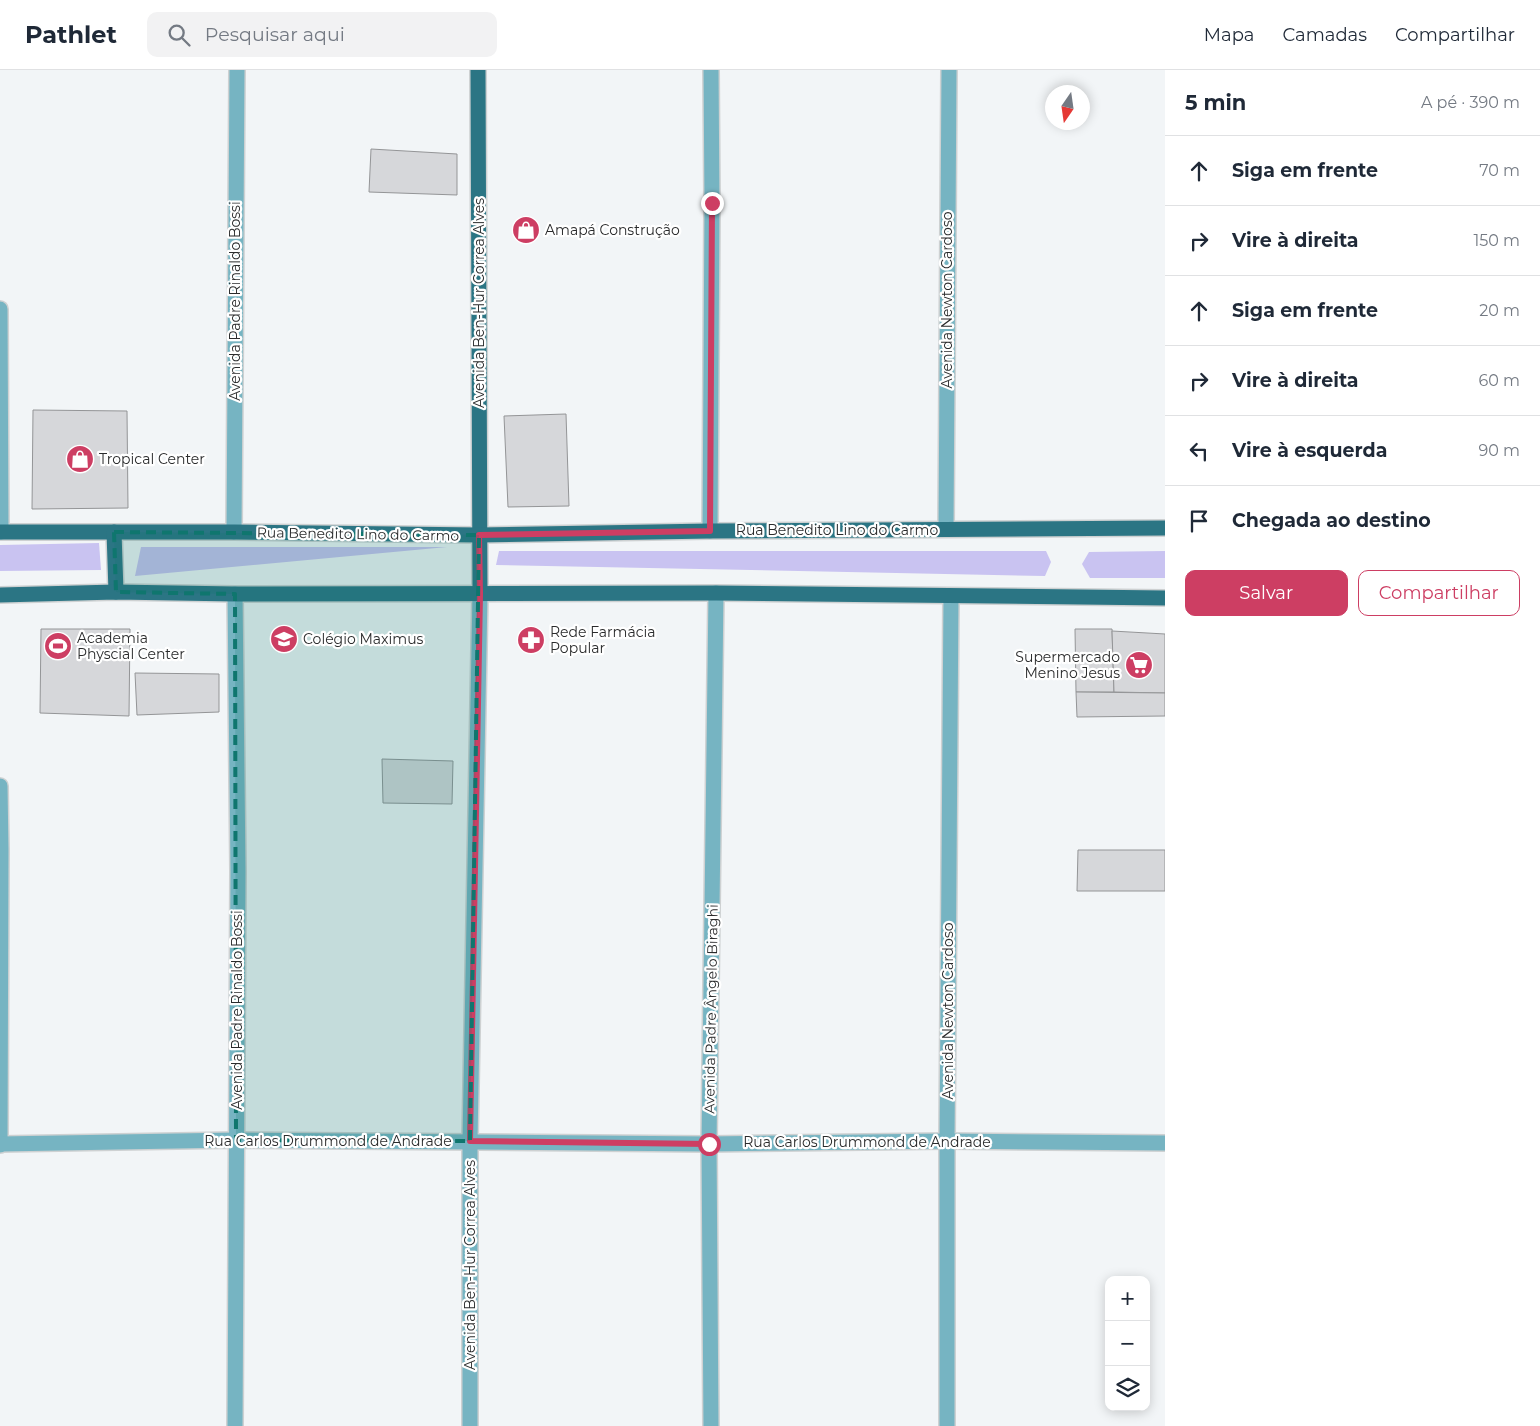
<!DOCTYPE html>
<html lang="pt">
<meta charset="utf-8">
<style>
body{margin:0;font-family:Montserrat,sans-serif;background:#f2f2f3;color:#1f2937}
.controls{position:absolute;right:15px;bottom:15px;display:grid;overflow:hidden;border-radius:10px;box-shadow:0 2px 12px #0003}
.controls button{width:45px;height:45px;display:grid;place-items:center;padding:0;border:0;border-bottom:1px solid #e0e1e3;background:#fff;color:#1f2937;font:25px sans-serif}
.compass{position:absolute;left:1045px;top:15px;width:45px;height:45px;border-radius:50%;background:#fff;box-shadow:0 2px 12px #0003;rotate:193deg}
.stop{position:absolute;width:15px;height:15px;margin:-11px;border:4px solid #cd3e63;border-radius:50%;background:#fff}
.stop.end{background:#cd3e63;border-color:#fff;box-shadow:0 1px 5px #0008}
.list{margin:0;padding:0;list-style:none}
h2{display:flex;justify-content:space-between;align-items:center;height:65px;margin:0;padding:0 20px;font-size:21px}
h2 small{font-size:16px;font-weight:400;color:#747a83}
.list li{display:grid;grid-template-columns:32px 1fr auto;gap:15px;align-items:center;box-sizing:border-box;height:70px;padding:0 20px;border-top:1px solid #e0e1e3}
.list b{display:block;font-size:19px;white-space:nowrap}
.list em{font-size:16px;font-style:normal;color:#747a83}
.actions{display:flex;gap:10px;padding:15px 20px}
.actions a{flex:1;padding:11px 0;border:1px solid #cd3e63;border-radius:10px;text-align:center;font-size:18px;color:#cd3e63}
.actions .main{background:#cd3e63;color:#fff}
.icon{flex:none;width:28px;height:28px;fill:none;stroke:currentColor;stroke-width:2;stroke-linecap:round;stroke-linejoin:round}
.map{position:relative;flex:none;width:1165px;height:1356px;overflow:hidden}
header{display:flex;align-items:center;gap:30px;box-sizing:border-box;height:70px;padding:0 25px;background:#fff;border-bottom:1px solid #e0e1e3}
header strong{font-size:24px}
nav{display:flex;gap:28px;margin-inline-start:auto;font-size:18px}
.search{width:350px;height:45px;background:#f2f2f3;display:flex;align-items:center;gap:12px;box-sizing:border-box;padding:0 18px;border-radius:10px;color:#747a83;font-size:19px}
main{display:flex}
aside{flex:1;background:#fff}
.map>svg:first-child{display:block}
.green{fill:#c9c3f1}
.building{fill:#d6d7da;stroke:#949597}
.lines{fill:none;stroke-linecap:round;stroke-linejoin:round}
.minor-casing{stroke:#ced1d2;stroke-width:18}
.major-casing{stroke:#ced1d2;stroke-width:18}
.minor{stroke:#76b4c2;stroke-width:15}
.major{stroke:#2b7584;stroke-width:15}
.route{stroke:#cd3e63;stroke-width:6}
.marked{fill:#0f766e;fill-opacity:0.2;stroke:#0f766e;stroke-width:4;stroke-dasharray:10 6;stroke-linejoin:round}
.labels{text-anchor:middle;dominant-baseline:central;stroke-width:4.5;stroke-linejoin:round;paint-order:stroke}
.poi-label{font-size:14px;fill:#2a2b2c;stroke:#fff;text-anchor:start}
.street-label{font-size:14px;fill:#2a2b2c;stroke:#fff}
</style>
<header>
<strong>Pathlet</strong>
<div class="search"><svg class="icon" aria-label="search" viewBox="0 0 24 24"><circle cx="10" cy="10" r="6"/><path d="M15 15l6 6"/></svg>Pesquisar aqui</div>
<nav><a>Mapa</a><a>Camadas</a><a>Compartilhar</a></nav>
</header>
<main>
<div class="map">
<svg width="1165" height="1356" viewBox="0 0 1165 1356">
<rect width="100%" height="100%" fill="#f2f5f7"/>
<g class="green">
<polygon points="99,473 101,500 0,501 0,475"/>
<polygon points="141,477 447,477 135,506"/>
<polygon points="499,481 1046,481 1051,492 1045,506 496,495"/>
<polygon points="1165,481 1165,508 1090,508 1082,494 1089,482"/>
</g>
<g class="building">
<polygon points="371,79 457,84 457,125 369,122"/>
<polygon points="33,340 127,341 128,438 32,439"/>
<polygon points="566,344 569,436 508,437 504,346"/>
<polygon points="41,559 130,559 129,646 40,643"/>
<polygon points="1075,559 1112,559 1114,622 1076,622"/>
<polygon points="1112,561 1165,564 1165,623 1114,622"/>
<polygon points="135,603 219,604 219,642 137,645"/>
<polygon points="1076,622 1165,623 1165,646 1077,647"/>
<polygon points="382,689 453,691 452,734 383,733"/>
<polygon points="1078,780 1165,780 1165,821 1077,821"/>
</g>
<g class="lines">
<g class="minor-casing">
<g id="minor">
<polyline points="0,239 1,462"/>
<polyline points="946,459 949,0"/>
<polyline points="710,461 712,133 711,0"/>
<polyline points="234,462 237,0"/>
<polyline points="235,524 238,801 235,1356"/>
<polyline points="0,716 1,780 0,1075"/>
<polyline points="0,1074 236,1070 709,1074 947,1071 1165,1073"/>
<polyline points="470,1356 470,1071 480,524"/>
<polyline points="711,1356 709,1074 716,523"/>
<polyline points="947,1356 947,1071 951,526"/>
</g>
</g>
<g class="major-casing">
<g id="major">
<polyline points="478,0 480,524"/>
<polyline points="0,462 234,462 479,465 710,461 1165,458"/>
<polyline points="114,462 116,522"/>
<polyline points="0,525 116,522 235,524 716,523 1165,528"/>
</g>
</g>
<use href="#minor" class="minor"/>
<use href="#major" class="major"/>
</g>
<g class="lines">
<polyline class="route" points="709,1074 470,1071 480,524 479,465 710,461 712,133"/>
</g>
<path class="marked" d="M 114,462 L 479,465 L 470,1071 L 236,1070 L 235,524 L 116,522 Z"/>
<defs>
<g id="shop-disc" transform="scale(1.4375)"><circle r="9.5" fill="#cd3e63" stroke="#fff"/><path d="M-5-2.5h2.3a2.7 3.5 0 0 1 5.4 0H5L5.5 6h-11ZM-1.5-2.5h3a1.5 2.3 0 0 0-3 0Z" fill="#fff"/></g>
<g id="school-disc" transform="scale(1.4375)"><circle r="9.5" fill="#cd3e63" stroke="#fff"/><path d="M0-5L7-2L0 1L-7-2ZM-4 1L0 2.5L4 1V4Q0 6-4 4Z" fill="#fff"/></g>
<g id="pharmacy-disc" transform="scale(1.4375)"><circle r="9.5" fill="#cd3e63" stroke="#fff"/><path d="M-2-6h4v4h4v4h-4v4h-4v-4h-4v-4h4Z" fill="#fff"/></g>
<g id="stadium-disc" transform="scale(1.4375)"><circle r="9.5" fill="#cd3e63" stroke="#fff"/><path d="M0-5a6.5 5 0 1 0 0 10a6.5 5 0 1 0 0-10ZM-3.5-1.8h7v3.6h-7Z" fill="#fff"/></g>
<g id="supermarket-disc" transform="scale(1.4375)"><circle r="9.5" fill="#cd3e63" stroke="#fff"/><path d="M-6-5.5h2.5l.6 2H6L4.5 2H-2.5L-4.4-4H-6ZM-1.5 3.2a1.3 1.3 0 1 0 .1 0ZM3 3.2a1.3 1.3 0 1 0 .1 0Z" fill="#fff"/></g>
</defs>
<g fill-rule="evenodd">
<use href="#shop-disc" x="526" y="160"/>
<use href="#shop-disc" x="80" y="389"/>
<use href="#school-disc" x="284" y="569"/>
<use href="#pharmacy-disc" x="531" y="570"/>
<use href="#stadium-disc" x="58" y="576"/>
<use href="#supermarket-disc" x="1139" y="595"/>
</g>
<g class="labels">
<g class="poi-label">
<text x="545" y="160">Amapá Construção</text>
<text x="99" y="389">Tropical Center</text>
<text x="550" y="562">Rede Farmácia<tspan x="550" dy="16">Popular</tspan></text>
<text x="77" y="568">Academia<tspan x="77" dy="16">Physcial Center</tspan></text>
<text x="303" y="569">Colégio Maximus</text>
<text x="1120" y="587" text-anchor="end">Supermercado<tspan x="1120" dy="16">Menino Jesus</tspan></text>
</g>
<g class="street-label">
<text transform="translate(947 230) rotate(-90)">Avenida Newton Cardoso</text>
<text transform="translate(235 231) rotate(-90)">Avenida Padre Rinaldo Bossi</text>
<text transform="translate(479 233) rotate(-90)">Avenida Ben-Hur Correa Alves</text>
<text x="837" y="460">Rua Benedito Lino do Carmo</text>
<text transform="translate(358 464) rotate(1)">Rua Benedito Lino do Carmo</text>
<text transform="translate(711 939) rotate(-89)">Avenida Padre Ângelo Biraghi</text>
<text transform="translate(237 940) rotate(-90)">Avenida Padre Rinaldo Bossi</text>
<text transform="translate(948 941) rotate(-90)">Avenida Newton Cardoso</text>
<text x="328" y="1071">Rua Carlos Drummond de Andrade</text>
<text x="867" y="1072">Rua Carlos Drummond de Andrade</text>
<text transform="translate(470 1195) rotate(-90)">Avenida Ben-Hur Correa Alves</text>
</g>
</g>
</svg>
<div class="controls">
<button>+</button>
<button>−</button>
<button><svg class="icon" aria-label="layers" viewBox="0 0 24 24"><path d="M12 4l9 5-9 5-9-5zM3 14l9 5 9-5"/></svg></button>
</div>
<svg class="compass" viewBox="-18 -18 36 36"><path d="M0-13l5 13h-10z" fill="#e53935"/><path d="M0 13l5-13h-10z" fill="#747a83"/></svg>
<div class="stop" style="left:709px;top:1074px"></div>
<div class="stop end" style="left:712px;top:133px"></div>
</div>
<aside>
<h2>5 min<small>A pé · 390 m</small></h2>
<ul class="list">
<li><svg class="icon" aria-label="ahead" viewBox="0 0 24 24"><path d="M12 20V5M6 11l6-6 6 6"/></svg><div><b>Siga em frente</b></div><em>70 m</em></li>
<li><svg class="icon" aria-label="right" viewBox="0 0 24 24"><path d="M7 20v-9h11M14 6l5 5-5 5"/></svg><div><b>Vire à direita</b></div><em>150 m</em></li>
<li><svg class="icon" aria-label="ahead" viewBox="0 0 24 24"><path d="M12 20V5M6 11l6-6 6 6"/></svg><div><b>Siga em frente</b></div><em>20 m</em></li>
<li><svg class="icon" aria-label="right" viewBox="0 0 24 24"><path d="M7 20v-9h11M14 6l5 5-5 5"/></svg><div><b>Vire à direita</b></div><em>60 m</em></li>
<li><svg class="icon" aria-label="left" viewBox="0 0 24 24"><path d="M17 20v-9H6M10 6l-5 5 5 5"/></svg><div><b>Vire à esquerda</b></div><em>90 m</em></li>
<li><svg class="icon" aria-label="arrive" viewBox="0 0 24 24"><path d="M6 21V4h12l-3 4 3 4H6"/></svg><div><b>Chegada ao destino</b></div></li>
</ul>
<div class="actions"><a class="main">Salvar</a><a>Compartilhar</a></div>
</aside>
</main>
